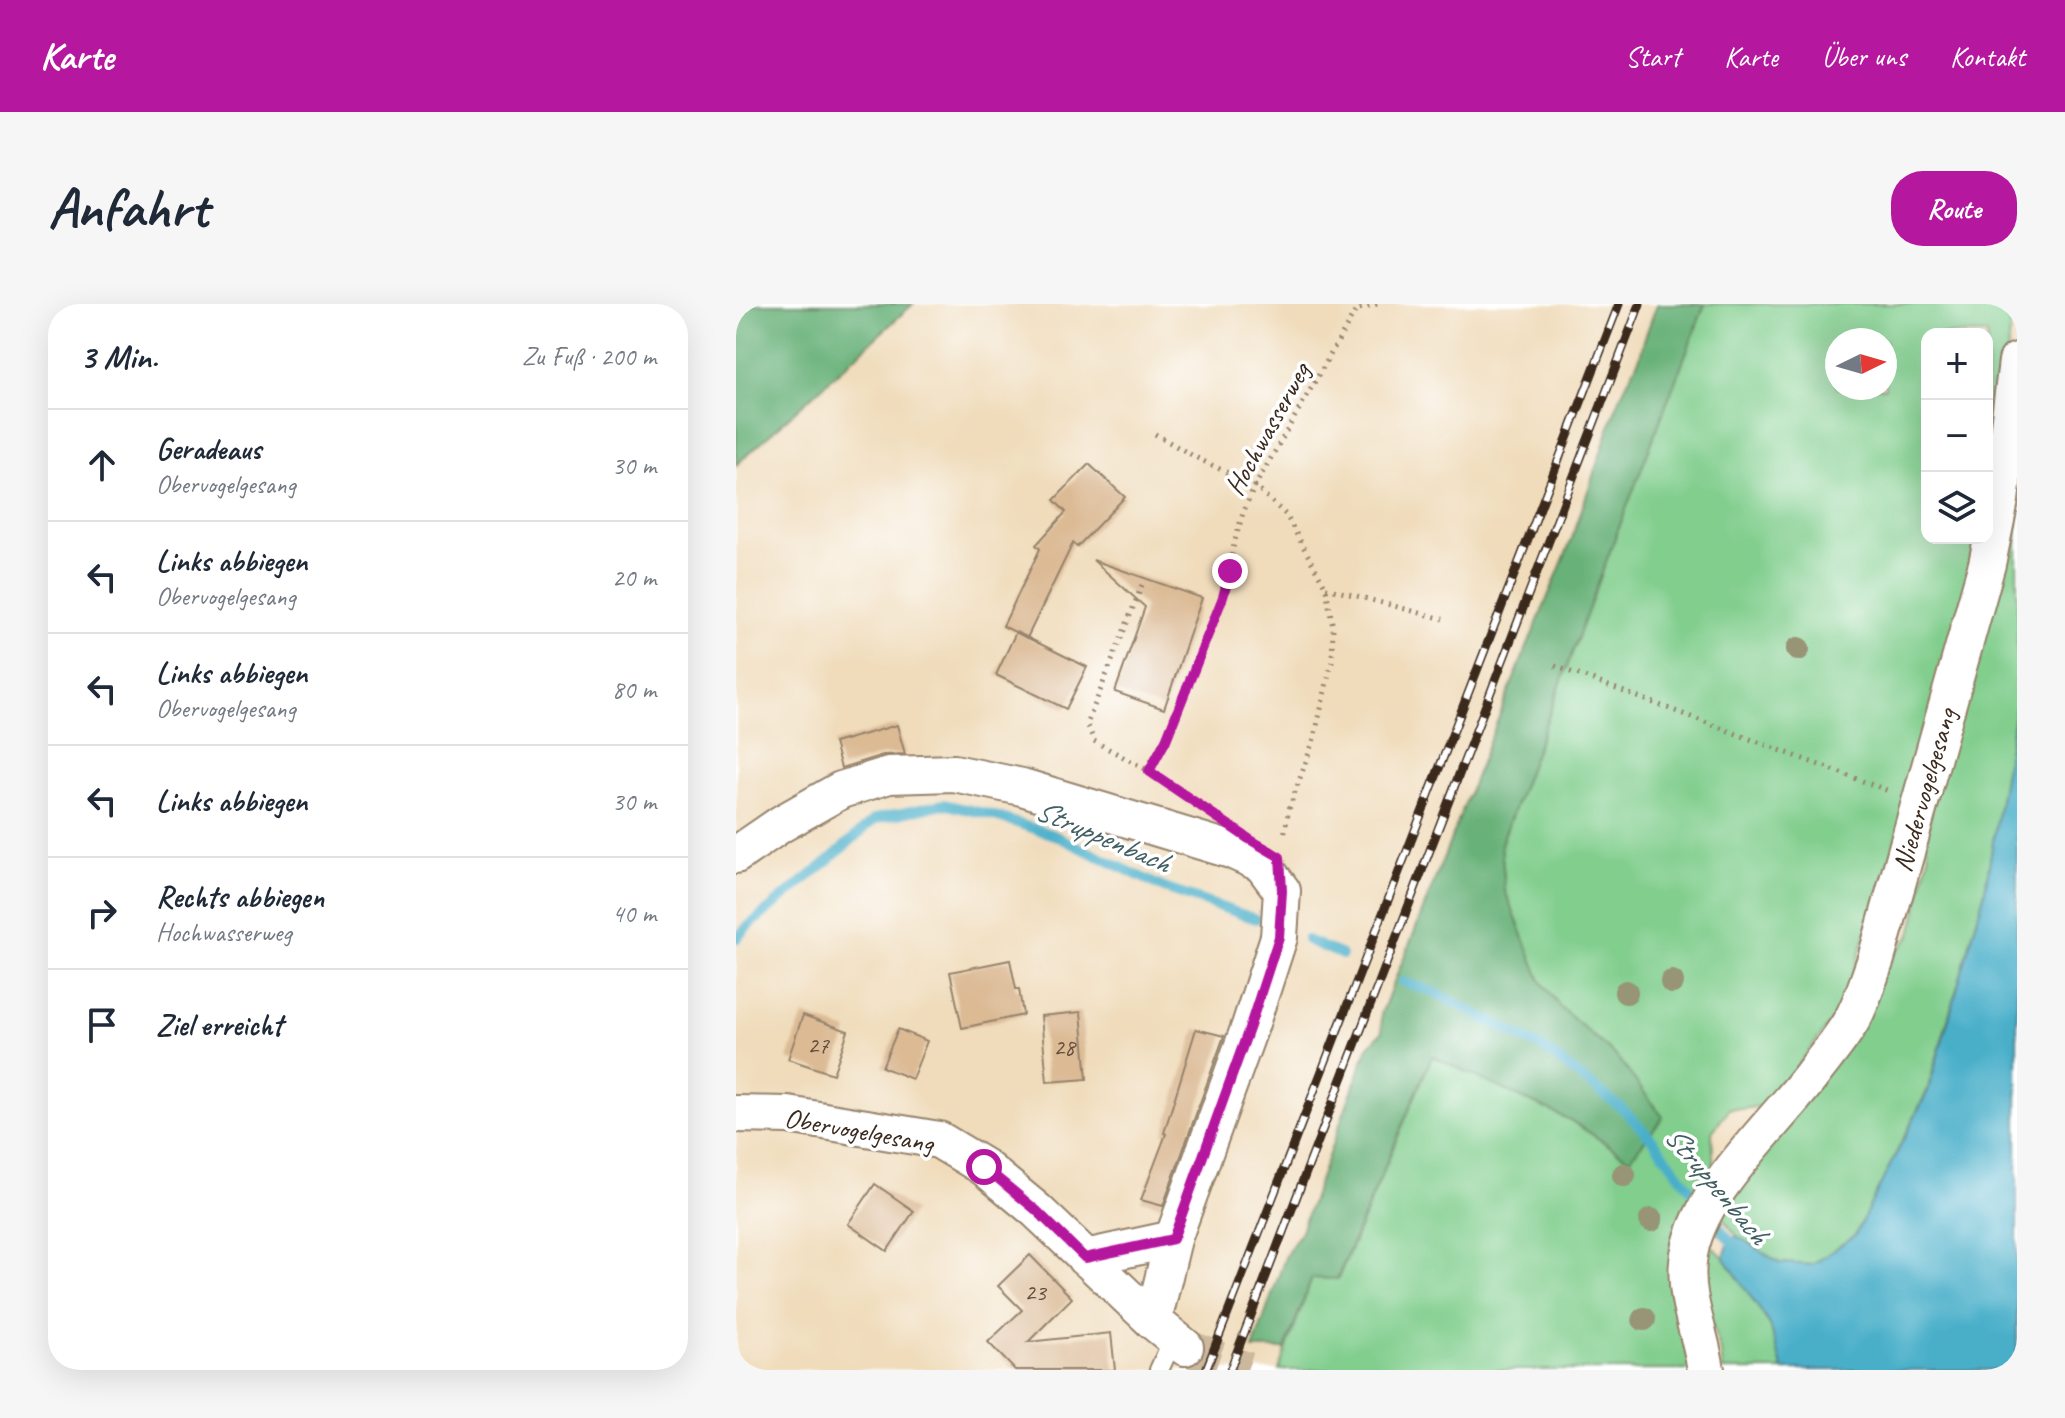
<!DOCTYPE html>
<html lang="de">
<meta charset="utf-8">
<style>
body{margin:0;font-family:Caveat,sans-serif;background:#f6f6f7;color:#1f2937}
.controls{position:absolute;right:24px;top:24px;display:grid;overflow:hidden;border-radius:16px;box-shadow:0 8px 32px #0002}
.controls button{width:72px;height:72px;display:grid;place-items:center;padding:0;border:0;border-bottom:2px solid #e0e1e3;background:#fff;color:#1f2937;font:40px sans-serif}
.compass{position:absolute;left:1089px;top:24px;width:72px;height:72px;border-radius:50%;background:#fff;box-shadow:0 8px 32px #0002;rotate:85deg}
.stop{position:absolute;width:24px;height:24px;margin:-18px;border:6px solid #b5179e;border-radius:50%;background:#fff}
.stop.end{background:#b5179e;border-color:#fff;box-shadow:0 2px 8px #0008}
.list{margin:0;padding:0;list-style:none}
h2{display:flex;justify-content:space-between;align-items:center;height:104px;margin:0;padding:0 32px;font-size:34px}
h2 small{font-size:26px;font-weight:400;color:#747a83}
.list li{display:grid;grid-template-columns:52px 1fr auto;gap:24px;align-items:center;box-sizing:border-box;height:112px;padding:0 32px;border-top:2px solid #e0e1e3}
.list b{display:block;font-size:30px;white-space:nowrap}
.list p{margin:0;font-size:26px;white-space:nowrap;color:#747a83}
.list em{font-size:26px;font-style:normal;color:#747a83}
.icon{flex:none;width:44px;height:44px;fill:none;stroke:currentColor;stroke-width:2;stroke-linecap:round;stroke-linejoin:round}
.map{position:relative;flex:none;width:1281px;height:1066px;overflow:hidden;border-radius:32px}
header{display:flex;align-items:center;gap:48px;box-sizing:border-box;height:112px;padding:0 40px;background:#b5179e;color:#fff}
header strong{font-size:38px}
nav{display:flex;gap:44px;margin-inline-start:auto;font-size:28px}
.intro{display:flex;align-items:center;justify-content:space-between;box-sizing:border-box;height:192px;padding:0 48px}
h1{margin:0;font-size:56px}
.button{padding:20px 36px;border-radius:32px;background:#b5179e;color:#fff;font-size:28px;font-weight:700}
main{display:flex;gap:48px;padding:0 48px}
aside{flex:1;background:#fff;border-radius:32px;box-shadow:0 8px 32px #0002}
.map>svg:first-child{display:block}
.green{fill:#81ce8d;stroke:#5e7c56;stroke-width:2;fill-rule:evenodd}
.forest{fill:#68b178;stroke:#526e4b;stroke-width:2}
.water{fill:#4aafc9;stroke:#426c74;stroke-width:2}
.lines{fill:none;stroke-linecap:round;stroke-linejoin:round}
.stream{stroke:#4aafc9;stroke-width:10}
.building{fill:#dbba94}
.street-tunnel{stroke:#ccb89c;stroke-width:36;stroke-dasharray:36 18;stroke-linecap:butt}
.lane-casing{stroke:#96836c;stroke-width:22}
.street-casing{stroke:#96836c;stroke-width:40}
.path{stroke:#96836c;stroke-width:5;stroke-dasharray:2 6;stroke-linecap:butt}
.lane{stroke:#fff;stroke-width:18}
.street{stroke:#fff;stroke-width:36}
.rail-casing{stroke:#3b2a1e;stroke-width:9}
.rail{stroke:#fff;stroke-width:6;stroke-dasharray:18;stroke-linecap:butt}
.tree{fill:#989577}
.route{stroke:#b5179e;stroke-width:10}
.labels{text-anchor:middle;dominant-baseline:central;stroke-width:7;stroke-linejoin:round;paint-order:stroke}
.number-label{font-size:24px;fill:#634e3c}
.street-label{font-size:28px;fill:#3b2a1e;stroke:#fff}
.water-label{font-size:30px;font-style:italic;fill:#415f62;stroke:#fff}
</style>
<header>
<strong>Karte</strong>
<nav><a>Start</a><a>Karte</a><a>Über uns</a><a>Kontakt</a></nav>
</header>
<div class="intro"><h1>Anfahrt</h1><a class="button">Route</a></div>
<main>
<aside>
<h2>3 Min.<small>Zu Fuß · 200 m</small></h2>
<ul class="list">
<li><svg class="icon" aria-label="ahead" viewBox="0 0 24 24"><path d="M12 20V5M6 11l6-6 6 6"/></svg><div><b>Geradeaus</b><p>Obervogelgesang</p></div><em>30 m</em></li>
<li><svg class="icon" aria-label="left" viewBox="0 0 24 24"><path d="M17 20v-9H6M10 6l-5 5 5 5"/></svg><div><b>Links abbiegen</b><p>Obervogelgesang</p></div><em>20 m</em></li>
<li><svg class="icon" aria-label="left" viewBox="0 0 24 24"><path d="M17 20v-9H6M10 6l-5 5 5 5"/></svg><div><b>Links abbiegen</b><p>Obervogelgesang</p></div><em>80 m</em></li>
<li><svg class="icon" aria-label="left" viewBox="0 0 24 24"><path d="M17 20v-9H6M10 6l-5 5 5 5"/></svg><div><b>Links abbiegen</b></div><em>30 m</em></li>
<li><svg class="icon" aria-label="right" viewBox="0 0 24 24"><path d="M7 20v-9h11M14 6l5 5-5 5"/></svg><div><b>Rechts abbiegen</b><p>Hochwasserweg</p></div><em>40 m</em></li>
<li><svg class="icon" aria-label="arrive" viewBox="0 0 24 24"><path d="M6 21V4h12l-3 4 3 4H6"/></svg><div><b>Ziel erreicht</b></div></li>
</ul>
</aside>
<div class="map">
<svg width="1281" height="1066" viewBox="0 0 1281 1066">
<rect width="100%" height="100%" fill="#fff"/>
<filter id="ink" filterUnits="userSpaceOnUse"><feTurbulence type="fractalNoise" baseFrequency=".0125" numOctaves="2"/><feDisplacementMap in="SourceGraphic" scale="16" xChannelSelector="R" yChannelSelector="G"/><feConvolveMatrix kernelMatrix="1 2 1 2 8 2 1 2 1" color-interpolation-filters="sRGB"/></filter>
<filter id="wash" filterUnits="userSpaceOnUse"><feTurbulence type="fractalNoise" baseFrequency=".006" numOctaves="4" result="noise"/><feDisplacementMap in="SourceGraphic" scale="32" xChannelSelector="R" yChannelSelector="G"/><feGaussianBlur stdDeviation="1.8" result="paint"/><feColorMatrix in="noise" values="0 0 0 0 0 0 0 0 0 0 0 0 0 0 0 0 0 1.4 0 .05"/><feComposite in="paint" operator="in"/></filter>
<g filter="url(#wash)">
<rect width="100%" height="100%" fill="#f0dcbb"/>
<g class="green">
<path d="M 969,0 L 1277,0 L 1264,117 L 1251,199 L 1251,30 L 1191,30 L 1191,234 L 1243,234 L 1175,488 L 1106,704 L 1031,801 L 1006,805 L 994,804 L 976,828 L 978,872 L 955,1066 L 543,1066 L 576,974 L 602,975 L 696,752 L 834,816 L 893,855 L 881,753 L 825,704 L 805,677 L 769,587 L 765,540 L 880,231 ZM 1101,36 L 1149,36 L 1149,84 L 1101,84 Z"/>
<polygon points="1281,143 1281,396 1248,591 1191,787 1119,932 1076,961 1044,959 1001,932 983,910 1159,649 1175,631 1193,553 1189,535"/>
<polygon points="967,935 988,953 1034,1021 1047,1066 987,1066 985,1048 964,986"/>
</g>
<g class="forest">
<polygon points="0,0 177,0 0,161"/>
<polygon points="921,0 969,0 880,231 765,540 769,587 805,677 825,704 881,753 927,813 894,855 834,816 696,752 601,975 576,974 549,1045 517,1045 550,951 564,929 632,743 646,728 645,710 678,629 777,377 835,237 883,95 904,53 908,36"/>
</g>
<polygon class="water" points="1281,396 1281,1066 1047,1066 1034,1021 988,953 993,937 1001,932 1044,959 1076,961 1119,931 1192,787 1248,591"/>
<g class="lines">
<g class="stream">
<polyline points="0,635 10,624 93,556 139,515 207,500 256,511 318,531 428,584 520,615"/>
<polyline points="571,636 606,651"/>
<polyline points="667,678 700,689 808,745 888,806 917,836 965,899"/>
<polyline points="974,912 1002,946"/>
</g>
</g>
<g id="blocks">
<g class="building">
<polygon points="353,160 389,193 341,243 337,239 291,334 267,322 304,245 300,241 330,208 318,196"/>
<polygon points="357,256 466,294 428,405 379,388 409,303"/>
<polygon points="280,328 351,363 330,405 260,371"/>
<polygon points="161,421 169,450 147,451 105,464 98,439"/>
<polygon points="274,656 280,685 283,685 287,711 226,724 214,668"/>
<polygon points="345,708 351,775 311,778 305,712"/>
<polygon points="67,711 112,727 97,770 52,755"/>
<polygon points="162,725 191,737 176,775 146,763"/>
<polygon points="460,725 488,732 427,902 405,896 430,830 428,829"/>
<polygon points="139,880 178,907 151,947 112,920"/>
<polygon points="294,951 336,994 292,1038 375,1029 379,1066 279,1066 252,1038 286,1006 262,982"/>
</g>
</g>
</g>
<g filter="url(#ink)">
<use href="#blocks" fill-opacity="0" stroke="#96836c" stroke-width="2"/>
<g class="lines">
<polyline class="street-tunnel" points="449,1043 511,1066"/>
<g class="lane-casing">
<polyline id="lane" points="423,1066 438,1033"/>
</g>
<g class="street-casing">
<g id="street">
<polyline points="0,551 45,520 105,486 153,471 218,469 286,483 495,546 526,560 546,587 543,633 514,722 437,935 417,1017"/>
<polyline points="0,810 52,811 203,836 248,863 300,906 417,1017 449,1043"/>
<polyline points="349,954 437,935"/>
<path d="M 970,1066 C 965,1030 948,995 952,958 C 958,891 1036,824 1075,772 C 1089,753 1107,733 1118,712 C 1127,695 1133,674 1140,655 L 1251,260 L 1264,196 L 1281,57"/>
</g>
</g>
<g class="path">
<polyline points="419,130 459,153 519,182 550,211 590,284 597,324 596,357 578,435 553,505 548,532"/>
<polyline points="406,281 351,420 358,437 413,467 453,495"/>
<polyline points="590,284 707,315"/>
<polyline points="819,362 1153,487"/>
<polyline points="413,467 430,436 487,293 498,240 507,209 519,182 620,6 641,0"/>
</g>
<use href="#lane" class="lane"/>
<use href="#street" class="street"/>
<g class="rail-casing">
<g id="rail">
<polyline points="470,1066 883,0"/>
<polyline points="494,1066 904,0"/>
</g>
</g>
<use href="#rail" class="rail"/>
</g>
<g class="tree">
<circle cx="1062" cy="345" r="12"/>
<circle cx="936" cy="678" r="12"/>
<circle cx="890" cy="688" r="12"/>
<circle cx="888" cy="871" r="12"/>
<circle cx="915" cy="916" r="12"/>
<circle cx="908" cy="1015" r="12"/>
</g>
</g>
<g class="lines" filter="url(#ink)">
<polyline class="route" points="248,863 300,906 349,954 437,935 514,722 543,633 546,587 544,553 513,535 413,467 430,436 487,293 494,267"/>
</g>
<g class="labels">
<g class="number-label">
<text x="82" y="741">27</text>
<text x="328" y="743">28</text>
<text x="299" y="988">23</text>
</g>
<g class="street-label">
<text transform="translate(531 125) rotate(-61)">Hochwasserweg</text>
<text transform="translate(1188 486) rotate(-74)">Niedervogelgesang</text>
<text transform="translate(123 826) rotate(10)">Obervogelgesang</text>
</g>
<g class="water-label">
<text transform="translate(367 532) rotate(23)">Struppenbach</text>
<text transform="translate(981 881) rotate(50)">Struppenbach</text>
</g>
</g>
</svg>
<div class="controls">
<button>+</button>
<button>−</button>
<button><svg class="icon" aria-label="layers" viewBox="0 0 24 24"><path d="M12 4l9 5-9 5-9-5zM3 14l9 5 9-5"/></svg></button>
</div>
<svg class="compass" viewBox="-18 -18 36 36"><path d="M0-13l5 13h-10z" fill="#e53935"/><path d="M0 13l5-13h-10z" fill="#747a83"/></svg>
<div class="stop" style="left:248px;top:863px"></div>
<div class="stop end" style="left:494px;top:267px"></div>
</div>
</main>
